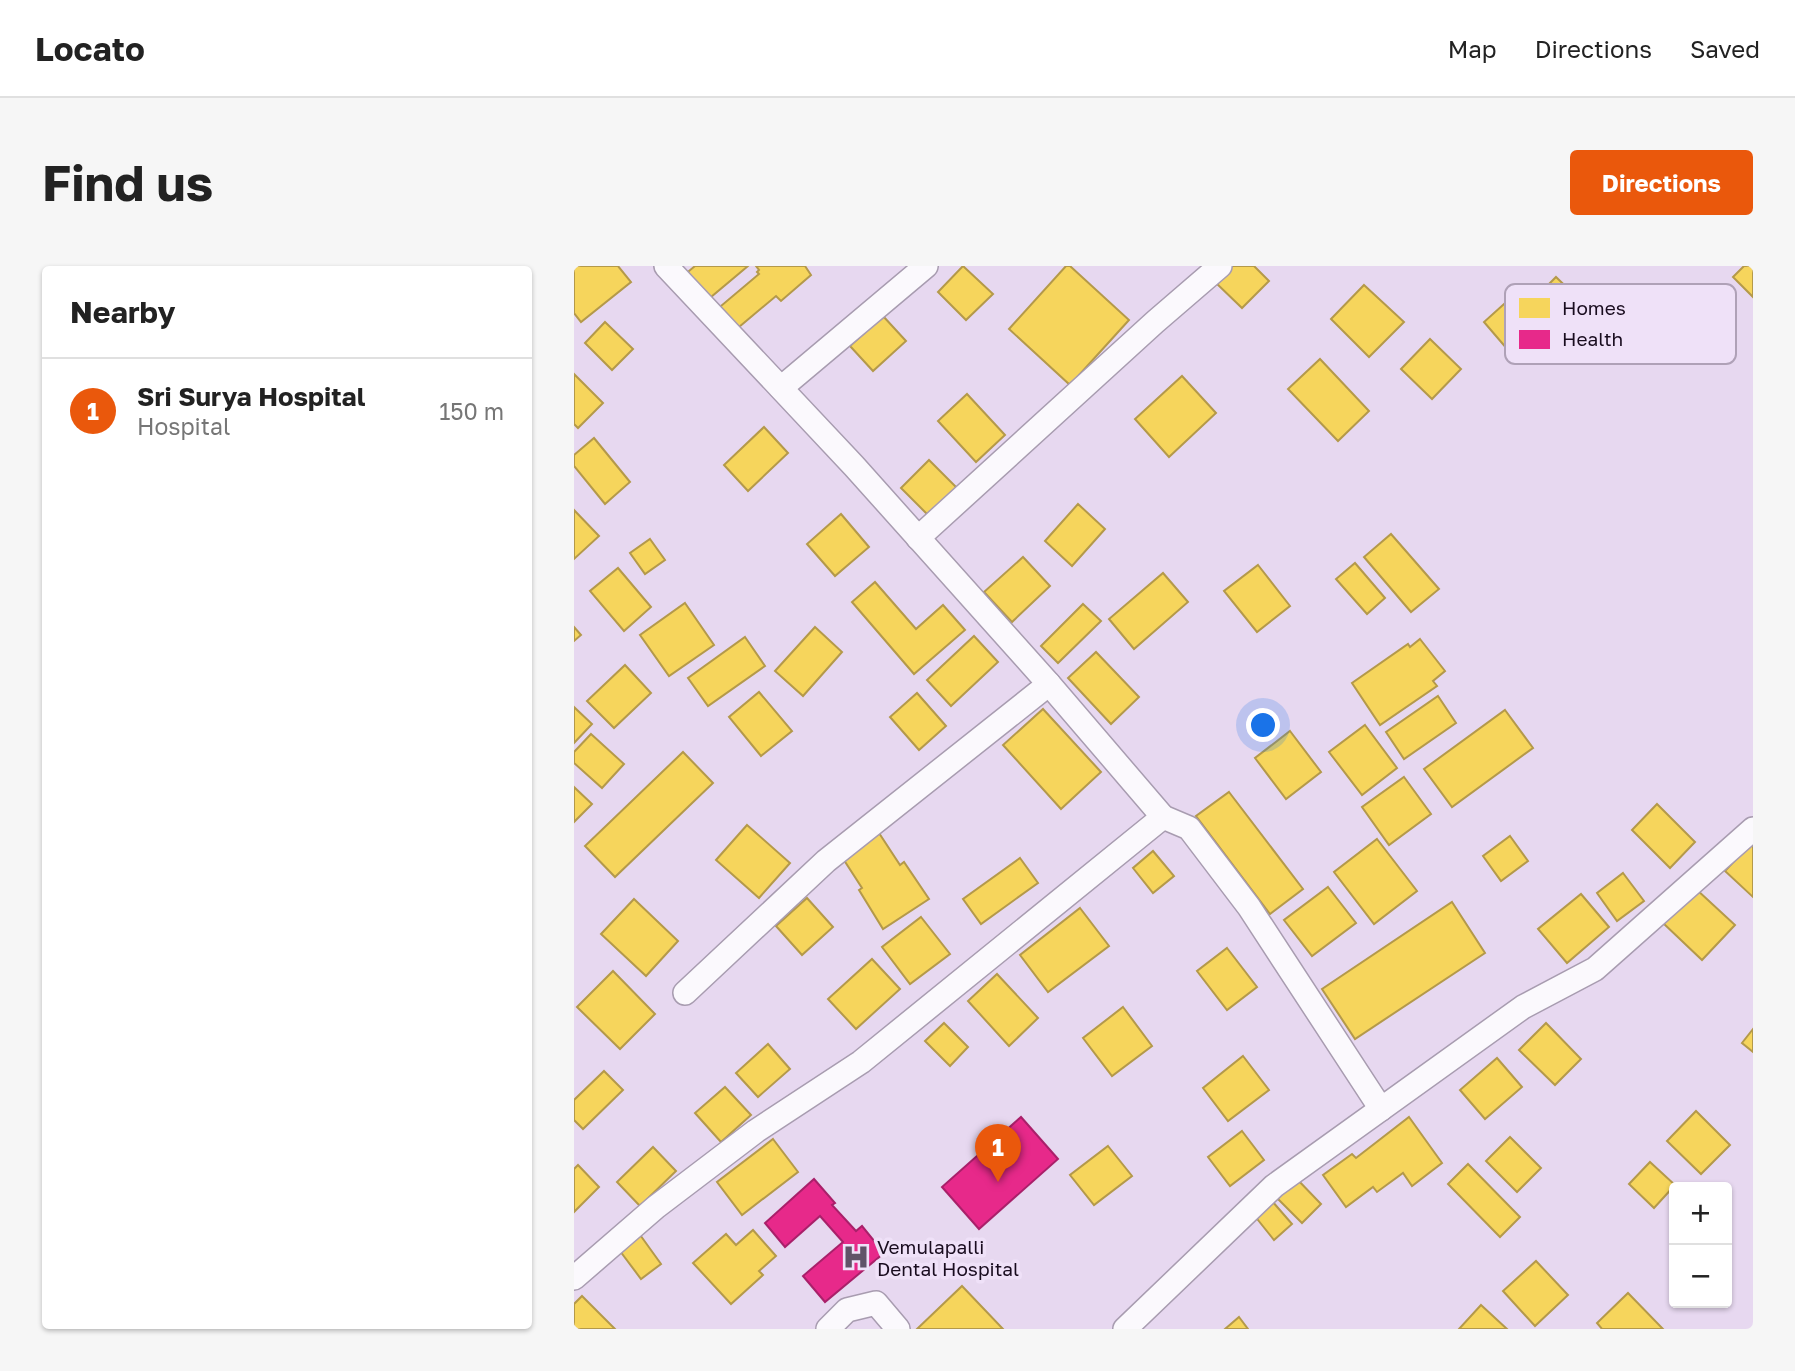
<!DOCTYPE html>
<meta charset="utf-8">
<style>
body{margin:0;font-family:"Golos Text",sans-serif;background:#f6f6f6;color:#222}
.controls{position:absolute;right:21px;bottom:21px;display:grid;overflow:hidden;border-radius:7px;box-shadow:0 2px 5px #0004}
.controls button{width:63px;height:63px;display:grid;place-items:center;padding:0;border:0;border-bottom:2px solid #e0e0e0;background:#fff;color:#222;font:35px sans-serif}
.you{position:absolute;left:690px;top:460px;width:24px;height:24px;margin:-18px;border:5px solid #fff;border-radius:50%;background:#1a73e8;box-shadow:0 0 0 10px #1a73e833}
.badge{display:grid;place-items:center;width:46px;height:46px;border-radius:50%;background:#ea580c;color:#fff;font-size:23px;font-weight:700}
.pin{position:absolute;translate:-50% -58px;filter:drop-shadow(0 2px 4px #0008)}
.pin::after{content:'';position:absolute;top:37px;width:24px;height:21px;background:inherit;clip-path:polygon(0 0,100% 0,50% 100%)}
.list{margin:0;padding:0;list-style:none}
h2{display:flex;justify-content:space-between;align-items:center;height:91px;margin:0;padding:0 28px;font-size:30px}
h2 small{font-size:23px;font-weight:400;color:#767676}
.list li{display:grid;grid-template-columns:46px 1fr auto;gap:21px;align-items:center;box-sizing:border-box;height:105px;padding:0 28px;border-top:2px solid #e0e0e0}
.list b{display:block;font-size:26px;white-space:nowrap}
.list p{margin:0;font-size:23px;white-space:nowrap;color:#767676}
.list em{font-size:23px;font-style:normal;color:#767676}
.map{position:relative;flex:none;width:1179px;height:1063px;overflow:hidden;border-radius:7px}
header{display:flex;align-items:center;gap:42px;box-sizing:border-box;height:98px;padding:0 35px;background:#fff;border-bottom:2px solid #e0e0e0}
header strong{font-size:33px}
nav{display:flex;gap:38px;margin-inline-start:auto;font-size:24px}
.intro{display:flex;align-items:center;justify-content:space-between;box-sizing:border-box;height:168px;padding:0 42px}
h1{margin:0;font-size:49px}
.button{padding:18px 32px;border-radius:7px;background:#ea580c;color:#fff;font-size:24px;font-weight:700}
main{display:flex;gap:42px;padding:0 42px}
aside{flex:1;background:#fff;border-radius:7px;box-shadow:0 2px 5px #0004}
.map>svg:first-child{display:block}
.homes{fill:#f6d55c;stroke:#b4994a;stroke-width:2}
.health{fill:#e7298a;stroke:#a9206a;stroke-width:2}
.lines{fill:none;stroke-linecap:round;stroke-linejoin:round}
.minor-casing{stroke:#a89cb0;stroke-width:26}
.minor{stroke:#fbf9fd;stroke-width:23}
.labels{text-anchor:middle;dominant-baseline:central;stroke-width:7;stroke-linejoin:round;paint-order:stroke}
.poi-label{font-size:19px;fill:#190c1f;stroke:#efe1f8;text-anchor:start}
.key{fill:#efe1f8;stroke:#afa1b7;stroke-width:2}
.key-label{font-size:19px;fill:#190c1f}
</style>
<header>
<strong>Locato</strong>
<nav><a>Map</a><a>Directions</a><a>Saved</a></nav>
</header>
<div class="intro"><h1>Find us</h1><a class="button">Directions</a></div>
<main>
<aside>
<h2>Nearby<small></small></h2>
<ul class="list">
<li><span class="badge">1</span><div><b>Sri Surya Hospital</b><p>Hospital</p></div><em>150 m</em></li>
</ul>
</aside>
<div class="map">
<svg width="1179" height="1063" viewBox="0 0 1179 1063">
<rect width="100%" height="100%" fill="#e7d8f0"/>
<g class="homes">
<polygon points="0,0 44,0 57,16 7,56 0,47"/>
<polygon points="121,0 174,0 131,36 109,10"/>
<polygon points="182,0 231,0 237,9 207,35 202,30 159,66 141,45 185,8 183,6 185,4"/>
<polygon points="389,0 419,28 392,54 364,26"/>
<polygon points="492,0 496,0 555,54 496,119 435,63"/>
<polygon points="656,0 680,0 695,15 668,42 641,16"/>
<polygon points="1170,0 1179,0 1179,31 1159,11"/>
<polygon points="982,11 1008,36 990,55 964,29"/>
<polygon points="790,19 830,56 795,91 757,53"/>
<polygon points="949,21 980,55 940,91 910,56"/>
<polygon points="309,50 332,75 299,105 276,80"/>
<polygon points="31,56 59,83 38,104 11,77"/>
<polygon points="856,73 887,103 858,133 827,103"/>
<polygon points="746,93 795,145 764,175 714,123"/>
<polygon points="0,108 29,137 4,162 0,158"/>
<polygon points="608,110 642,147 595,191 561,153"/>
<polygon points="393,128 431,169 402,196 364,155"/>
<polygon points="190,161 214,187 174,225 150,199"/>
<polygon points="20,172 56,216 31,238 0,200 0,189"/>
<polygon points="355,194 383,222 355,250 327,222"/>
<polygon points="504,238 531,263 498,300 471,275"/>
<polygon points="0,244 25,270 0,293"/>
<polygon points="267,248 295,281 261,310 233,278"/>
<polygon points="817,268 865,323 837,346 790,291"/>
<polygon points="76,273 91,294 71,308 56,287"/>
<polygon points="449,291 476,320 438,356 410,326"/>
<polygon points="781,297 811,332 793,348 762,313"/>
<polygon points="684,299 716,340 683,366 650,325"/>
<polygon points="44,302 77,341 50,365 16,325"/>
<polygon points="589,307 614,336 560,383 535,353"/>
<polygon points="301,316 342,363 369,339 391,364 340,408 278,336"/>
<polygon points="111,337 140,379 95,410 66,369"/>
<polygon points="509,338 527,355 484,397 467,380"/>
<polygon points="0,361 7,369 0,375"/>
<polygon points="241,361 268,386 229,430 201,405"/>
<polygon points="400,370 424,396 377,440 353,414"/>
<polygon points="171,371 191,400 134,440 114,412"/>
<polygon points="846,373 871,405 859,415 863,420 806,459 778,417 834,378 836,381"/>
<polygon points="522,386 565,431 537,458 494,412"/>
<polygon points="51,399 77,427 40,462 13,435"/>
<polygon points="185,426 218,465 187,490 155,451"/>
<polygon points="343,427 372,460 345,484 316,451"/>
<polygon points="864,430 882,457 830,493 812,466"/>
<polygon points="0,441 18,458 0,477"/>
<polygon points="469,443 527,506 487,543 429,479"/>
<polygon points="931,444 959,482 878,541 850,503"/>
<polygon points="791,459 823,502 788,529 755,486"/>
<polygon points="716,465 747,506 712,533 681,492"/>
<polygon points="17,468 50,498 28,522 0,497 0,486"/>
<polygon points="109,486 139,517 41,611 11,580"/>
<polygon points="830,511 857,548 815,579 788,541"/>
<polygon points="0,521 18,538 0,556"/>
<polygon points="655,526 729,623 696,648 622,550"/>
<polygon points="1083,538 1121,576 1096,602 1058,564"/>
<polygon points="173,559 216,597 185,632 142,594"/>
<polygon points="305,567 326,599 330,596 355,633 309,663 285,624 288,622 268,591"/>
<polygon points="936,570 954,595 927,615 909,590"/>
<polygon points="803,573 843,625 800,658 760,606"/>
<polygon points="1179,575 1179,631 1151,605"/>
<polygon points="579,585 600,610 579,627 559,602"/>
<polygon points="446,592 464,617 407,658 389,633"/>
<polygon points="1049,607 1070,635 1043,655 1023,627"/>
<polygon points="754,621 782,657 738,690 710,654"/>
<polygon points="1122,623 1161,659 1128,694 1089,657"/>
<polygon points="1007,628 1035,661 993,697 964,663"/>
<polygon points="233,632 259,661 228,689 202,660"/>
<polygon points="60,633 104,675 72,710 27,668"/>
<polygon points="878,636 911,687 781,773 748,723"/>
<polygon points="506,642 535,680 474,726 446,689"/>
<polygon points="347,651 376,688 336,718 308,681"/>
<polygon points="653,682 683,721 653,744 623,705"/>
<polygon points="298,693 326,723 282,763 254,733"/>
<polygon points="39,705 81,748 46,783 3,741"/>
<polygon points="423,708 464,752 435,780 394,735"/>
<polygon points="549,741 578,780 538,810 509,772"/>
<polygon points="370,757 394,781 376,800 351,775"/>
<polygon points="972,757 1007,793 981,819 945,784"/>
<polygon points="1179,763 1179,786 1168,777"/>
<polygon points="194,778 216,803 184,831 162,807"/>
<polygon points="669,790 695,824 654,855 629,822"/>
<polygon points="923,792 948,821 911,853 886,824"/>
<polygon points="30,805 49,824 9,863 0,854 0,834"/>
<polygon points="151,821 177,849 147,876 121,847"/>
<polygon points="1122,845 1156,879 1127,908 1093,875"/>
<polygon points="835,851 868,897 838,920 829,907 803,926 799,921 772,941 749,909 778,888 782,892"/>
<polygon points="668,865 690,894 656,920 634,891"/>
<polygon points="936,871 967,902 943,926 912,895"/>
<polygon points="199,873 224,906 168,949 143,916"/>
<polygon points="534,880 558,910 520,939 496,909"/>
<polygon points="79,881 102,905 66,940 43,916"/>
<polygon points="1076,896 1101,919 1080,942 1055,918"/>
<polygon points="894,898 946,951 926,971 874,918"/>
<polygon points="4,899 25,921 0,946 0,903"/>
<polygon points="721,911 747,938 728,957 701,930"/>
<polygon points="698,935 718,958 700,974 680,949"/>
<polygon points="179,964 202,990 185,1005 189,1009 157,1038 119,997 152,968 162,979"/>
<polygon points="64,966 87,998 67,1013 43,981"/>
<polygon points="962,995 994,1029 961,1060 929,1025"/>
<polygon points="388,1020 429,1063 343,1063"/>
<polygon points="1054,1027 1089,1063 1028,1063 1023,1057"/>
<polygon points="8,1030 41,1063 0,1063 0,1038"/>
<polygon points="907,1039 933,1063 885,1063"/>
<polygon points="665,1051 674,1063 651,1063"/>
</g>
<g class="health">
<polygon points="447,851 484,893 405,963 368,921"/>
<polygon points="240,913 261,937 258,939 282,965 288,960 310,987 251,1036 229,1010 269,976 246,950 211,981 191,957"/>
</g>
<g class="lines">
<g class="minor-casing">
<g id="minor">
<polyline points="92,0 280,200 475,418 589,551 615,562 675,641 807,843"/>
<polyline points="207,122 352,0"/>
<polyline points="344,272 581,56 646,0"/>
<polyline points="111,727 252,595 475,418"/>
<polyline points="0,1012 82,941 182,865 287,796 589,551"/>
<polyline points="254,1063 273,1044 302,1037 324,1063"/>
<polyline points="551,1063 700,920 949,741 1021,703 1179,563"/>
</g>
</g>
<use href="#minor" class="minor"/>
</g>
<defs>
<g id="hospital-bare" transform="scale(2.1)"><path d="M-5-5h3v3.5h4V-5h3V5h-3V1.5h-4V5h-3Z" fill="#615368" stroke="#efe1f8" stroke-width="2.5" paint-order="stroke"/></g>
</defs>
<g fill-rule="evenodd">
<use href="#hospital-bare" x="282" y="991"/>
</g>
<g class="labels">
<g class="poi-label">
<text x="303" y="980">Vemulapalli<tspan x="303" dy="22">Dental Hospital</tspan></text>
</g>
</g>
<rect x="931" y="18" width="231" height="80" rx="10" class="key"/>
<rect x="945" y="32" width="31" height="20" fill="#f6d55c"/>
<rect x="945" y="64" width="31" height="19" fill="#e7298a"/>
<g class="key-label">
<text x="988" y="49">Homes</text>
<text x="988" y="80">Health</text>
</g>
</svg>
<div class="controls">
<button>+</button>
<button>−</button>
</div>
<div class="you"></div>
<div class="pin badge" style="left:424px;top:916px">1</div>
</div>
</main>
